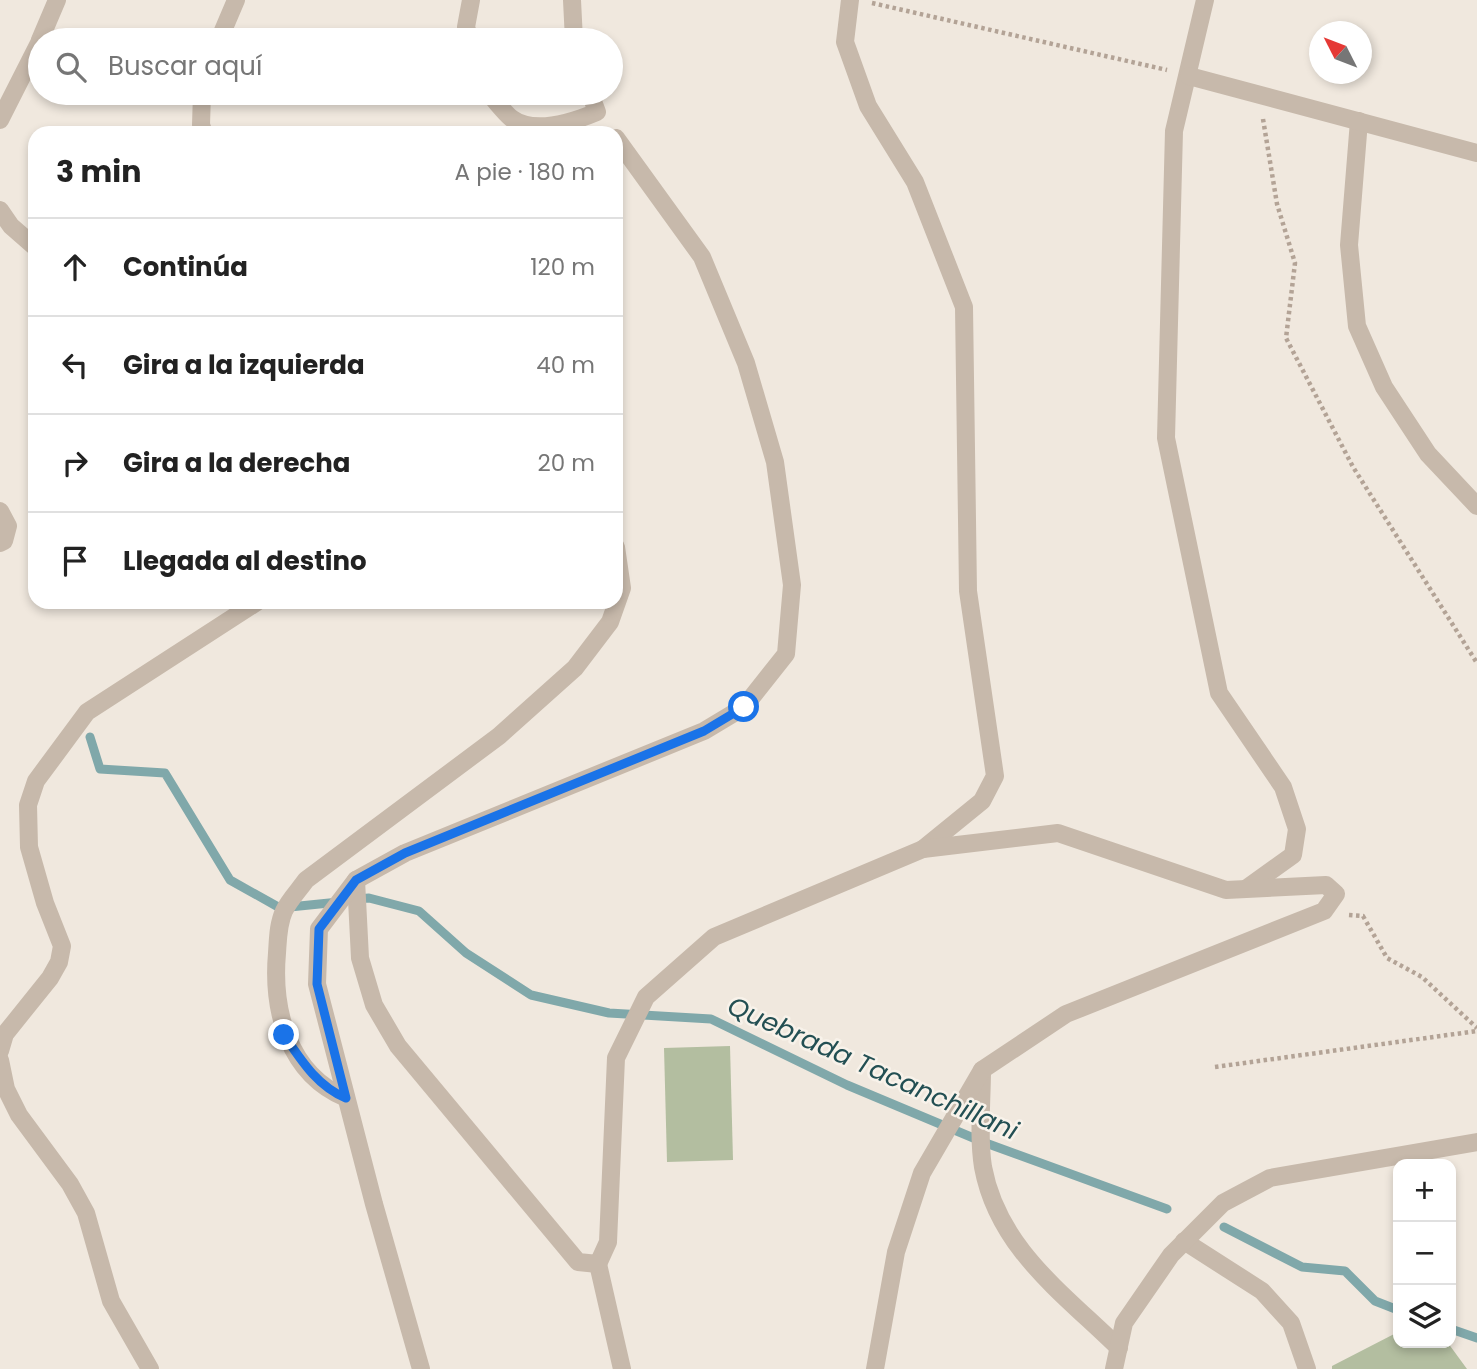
<!DOCTYPE html>
<html lang="es">
<meta charset="utf-8">
<style>
body{margin:0;font-family:Poppins,sans-serif;background:#f2f2f2;color:#222}
.controls{position:absolute;right:21px;bottom:21px;display:grid;overflow:hidden;border-radius:14px;box-shadow:0 4px 10px #0003}
.controls button{width:63px;height:63px;display:grid;place-items:center;padding:0;border:0;border-bottom:2px solid #e0e0e0;background:#fff;color:#222;font:35px sans-serif}
.compass{position:absolute;left:1309px;top:21px;width:63px;height:63px;border-radius:50%;background:#fff;box-shadow:0 4px 10px #0003;rotate:312deg}
.stop{position:absolute;width:21px;height:21px;margin:-16px;border:5px solid #1a73e8;border-radius:50%;background:#fff}
.stop.end{background:#1a73e8;border-color:#fff;box-shadow:0 2px 7px #0008}
.list{margin:0;padding:0;list-style:none}
h2{display:flex;justify-content:space-between;align-items:center;height:91px;margin:0;padding:0 28px;font-size:30px}
h2 small{font-size:23px;font-weight:400;color:#767676}
.list li{display:grid;grid-template-columns:46px 1fr auto;gap:21px;align-items:center;box-sizing:border-box;height:98px;padding:0 28px;border-top:2px solid #e0e0e0}
.list b{display:block;font-size:26px;white-space:nowrap}
.list em{font-size:23px;font-style:normal;color:#767676}
.icon{flex:none;width:38px;height:38px;fill:none;stroke:currentColor;stroke-width:2;stroke-linecap:round;stroke-linejoin:round}
.map{position:relative;flex:none;width:1477px;height:1369px;overflow:hidden}
.search{position:absolute;background:#fff;box-shadow:0 4px 10px #0003;left:28px;top:28px;width:595px;height:77px;display:flex;align-items:center;gap:18px;box-sizing:border-box;padding:0 24px;border-radius:38px;color:#767676;font-size:26px}
.panel{position:absolute;background:#fff;box-shadow:0 4px 10px #0003;left:28px;top:126px;width:595px;height:483px;border-radius:21px}
.map>svg:first-child{display:block}
.green{fill:#b3bea0}
.lines{fill:none;stroke-linecap:round;stroke-linejoin:round}
.stream{stroke:#80a8aa;stroke-width:9}
.path{stroke:#b3a396;stroke-width:4.5;stroke-dasharray:3.5 3.5;stroke-linecap:butt}
.service{stroke:#c7b9ab;stroke-width:18}
.minor{stroke:#c7b9ab;stroke-width:18}
.route{stroke:#1a73e8;stroke-width:9}
.labels{text-anchor:middle;dominant-baseline:central;stroke-width:5;stroke-linejoin:round;paint-order:stroke}
.water-label{font-size:26px;font-style:italic;fill:#234f53;stroke:#f8f2ea}
</style>
<div class="map">
<svg width="1477" height="1369" viewBox="0 0 1477 1369">
<rect width="100%" height="100%" fill="#f0e8de"/>
<g class="green">
<polygon points="730,1046 733,1160 667,1162 664,1048"/>
<polygon points="1398,1332 1398,1343 1448,1343 1467,1369 1332,1369 1332,1366"/>
</g>
<g class="lines">
<g class="stream">
<polyline points="90,737 100,769 165,773 230,880 280,908 339,902"/>
<polyline points="356,899 369,898 419,911 466,953 531,995 609,1013 711,1019 847,1085 983,1142 1167,1209"/>
<polyline points="1224,1227 1302,1267 1345,1271 1375,1301 1398,1310"/>
<polyline points="1451,1329 1477,1338"/>
</g>
<g class="path">
<polyline points="872,3 1167,70"/>
<polyline points="1263,119 1277,204 1295,263 1286,338 1353,467 1477,663"/>
<polyline points="1349,915 1363,916 1387,958 1422,977 1477,1028"/>
<polyline points="1215,1067 1477,1031"/>
</g>
<g class="service">
<polyline points="40,40 57,0"/>
<polyline points="219,40 236,0"/>
<polyline points="202,93 201,125 204,133"/>
<polyline points="0,120 40,41"/>
<polyline points="1359,121 1349,245 1357,326 1384,387 1428,454 1477,506"/>
<polyline points="0,210 11,226 35,247"/>
<polyline points="0,511 8,526 4,541 0,543"/>
<polyline points="0,1051 5,1034 50,978 59,962 62,946 45,903 29,847 28,805 36,781 87,712 257,602"/>
<polyline points="0,1060 6,1089 19,1115 70,1184 86,1213 111,1301 150,1369"/>
<path d="M 982,1070 C 982,1101 978,1136 983,1167 C 998,1248 1063,1293 1119,1348"/>
<path d="M 346,1098 C 288,1074 272,1010 277,953 C 278,939 278,924 284,911 C 289,900 299,890 306,880 L 499,736 L 575,668 L 610,622 L 622,588 L 616,547"/>
<polyline points="1184,1241 1262,1291 1291,1323 1307,1369"/>
<polyline points="598,1264 622,1369"/>
<polyline points="1114,1369 1124,1323 1171,1255 1223,1203 1270,1178 1477,1142"/>
</g>
<g class="minor">
<polyline points="572,0 574,40"/>
<polyline points="850,0 845,42 868,106 915,182 964,307 968,591 995,776 982,801 923,849"/>
<polyline points="1205,0 1174,131 1166,438 1219,693 1283,787 1297,829 1293,855 1247,888"/>
<polyline points="470,40 466,27 471,0"/>
<polyline points="1189,76 1477,153"/>
<path d="M 488,93 C 496,101 503,111 511,118 C 534,135 573,122 597,112 L 590,93"/>
<polyline points="356,880 360,958 374,1005 398,1046 578,1262 598,1264 608,1242 616,1058 646,997 714,937 923,849 1058,833 1226,890 1326,885 1336,894 1324,911 1066,1014 982,1070 922,1173 896,1252 875,1369"/>
<polyline points="421,1369 374,1204 317,984 319,929 356,880 405,853 704,731 744,707 786,654 792,585 775,462 746,363 702,257 616,138"/>
</g>
</g>
<g class="lines">
<path class="route" d="M 284,1035 C 301,1060 317,1086 346,1098 L 317,984 L 319,929 L 356,880 L 405,853 L 704,731 L 744,707"/>
</g>
<g class="labels">
<g class="water-label">
<text transform="translate(873 1068) rotate(24)">Quebrada Tacanchillani</text>
</g>
</g>
</svg>
<div class="controls">
<button>+</button>
<button>−</button>
<button><svg class="icon" aria-label="layers" viewBox="0 0 24 24"><path d="M12 4l9 5-9 5-9-5zM3 14l9 5 9-5"/></svg></button>
</div>
<svg class="compass" viewBox="-18 -18 36 36"><path d="M0-13l5 13h-10z" fill="#e53935"/><path d="M0 13l5-13h-10z" fill="#767676"/></svg>
<div class="stop" style="left:744px;top:707px"></div>
<div class="stop end" style="left:284px;top:1035px"></div>
<div class="search"><svg class="icon" aria-label="search" viewBox="0 0 24 24"><circle cx="10" cy="10" r="6"/><path d="M15 15l6 6"/></svg>Buscar aquí</div>
<section class="panel">
<h2>3 min<small>A pie · 180 m</small></h2>
<ul class="list">
<li><svg class="icon" aria-label="ahead" viewBox="0 0 24 24"><path d="M12 20V5M6 11l6-6 6 6"/></svg><div><b>Continúa</b></div><em>120 m</em></li>
<li><svg class="icon" aria-label="left" viewBox="0 0 24 24"><path d="M17 20v-9H6M10 6l-5 5 5 5"/></svg><div><b>Gira a la izquierda</b></div><em>40 m</em></li>
<li><svg class="icon" aria-label="right" viewBox="0 0 24 24"><path d="M7 20v-9h11M14 6l5 5-5 5"/></svg><div><b>Gira a la derecha</b></div><em>20 m</em></li>
<li><svg class="icon" aria-label="arrive" viewBox="0 0 24 24"><path d="M6 21V4h12l-3 4 3 4H6"/></svg><div><b>Llegada al destino</b></div></li>
</ul>
</section>
</div>
